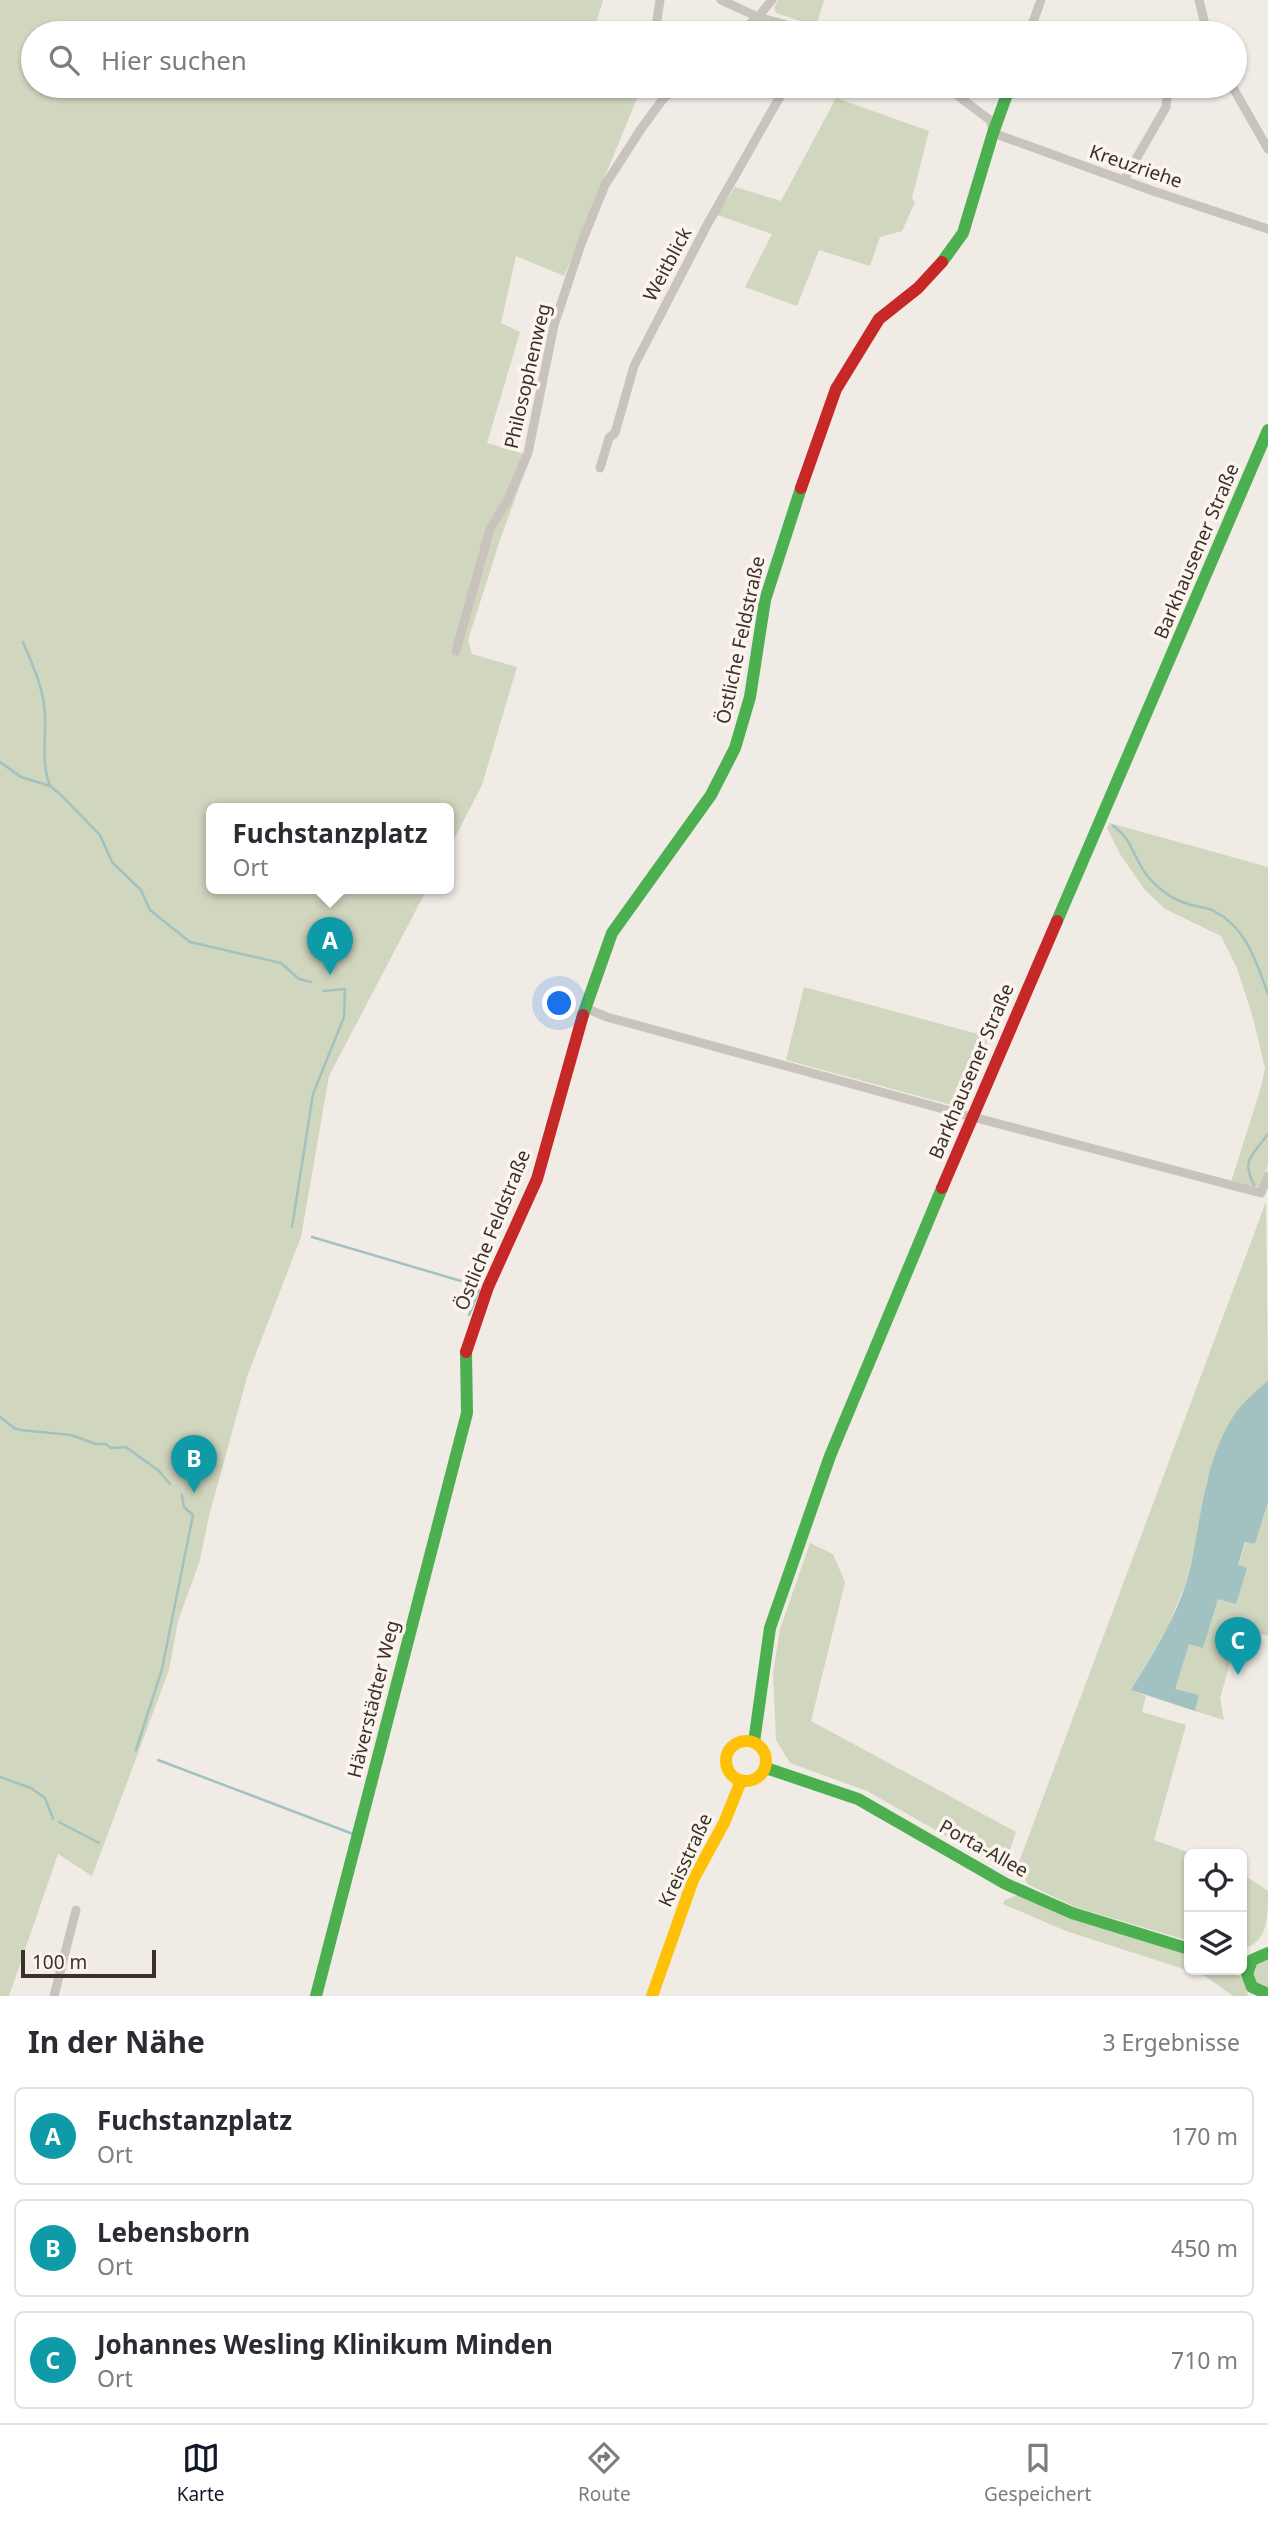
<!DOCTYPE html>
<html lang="de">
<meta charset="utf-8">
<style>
body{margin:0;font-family:"Noto Sans",sans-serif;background:#f7f7f7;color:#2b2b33}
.controls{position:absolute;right:21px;bottom:21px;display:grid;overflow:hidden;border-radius:10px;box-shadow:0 2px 5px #0004}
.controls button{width:63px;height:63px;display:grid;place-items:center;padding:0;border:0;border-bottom:2px solid #e1e1e2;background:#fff;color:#2b2b33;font:35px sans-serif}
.scale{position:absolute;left:21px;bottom:18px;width:135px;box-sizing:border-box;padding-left:7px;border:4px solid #3b302b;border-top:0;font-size:19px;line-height:24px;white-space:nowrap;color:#3b302b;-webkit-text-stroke:5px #fbf5ee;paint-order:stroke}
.you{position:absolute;left:560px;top:1004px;width:24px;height:24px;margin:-18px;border:5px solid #fff;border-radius:50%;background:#1a73e8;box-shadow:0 0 0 10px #1a73e833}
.badge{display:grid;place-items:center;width:46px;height:46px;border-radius:50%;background:#111827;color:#fff;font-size:23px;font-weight:700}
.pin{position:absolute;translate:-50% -58px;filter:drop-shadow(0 2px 4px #0008)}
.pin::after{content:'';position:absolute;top:37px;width:24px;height:21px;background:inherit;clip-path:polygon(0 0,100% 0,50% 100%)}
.popup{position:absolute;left:206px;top:803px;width:248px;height:91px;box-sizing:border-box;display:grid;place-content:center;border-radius:10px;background:#fff;filter:drop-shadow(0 2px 5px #0005);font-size:23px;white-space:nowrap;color:#7c7c81}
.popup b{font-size:26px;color:#2b2b33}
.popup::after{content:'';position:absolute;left:50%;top:100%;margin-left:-14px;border:14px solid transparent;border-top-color:#fff}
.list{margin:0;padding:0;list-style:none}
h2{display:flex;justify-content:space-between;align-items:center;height:91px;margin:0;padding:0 28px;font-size:30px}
h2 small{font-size:23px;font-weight:400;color:#7c7c81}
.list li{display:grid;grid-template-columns:46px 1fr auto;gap:21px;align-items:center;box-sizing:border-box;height:98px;margin:0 14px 14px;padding:0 14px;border:2px solid #e1e1e2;border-radius:10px}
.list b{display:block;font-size:26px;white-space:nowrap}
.list p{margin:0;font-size:23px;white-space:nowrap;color:#7c7c81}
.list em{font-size:23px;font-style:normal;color:#7c7c81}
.icon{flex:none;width:38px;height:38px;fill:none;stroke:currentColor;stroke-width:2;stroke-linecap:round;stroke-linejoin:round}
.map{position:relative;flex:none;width:1268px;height:1996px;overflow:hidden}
.search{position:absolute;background:#fff;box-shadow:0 2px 5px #0004;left:21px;right:21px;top:21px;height:77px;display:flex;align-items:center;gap:18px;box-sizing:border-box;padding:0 24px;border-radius:38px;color:#7c7c81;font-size:26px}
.sheet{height:427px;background:#fff}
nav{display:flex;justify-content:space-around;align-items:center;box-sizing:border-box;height:98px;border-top:2px solid #e1e1e2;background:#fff;font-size:19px;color:#7c7c81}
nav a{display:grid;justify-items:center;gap:4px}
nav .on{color:#111827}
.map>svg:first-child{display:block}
.green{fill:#d1d6bf}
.water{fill:#a1c2c1}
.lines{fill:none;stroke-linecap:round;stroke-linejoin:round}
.stream{stroke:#a1c2c1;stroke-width:2.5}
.street{stroke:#c9c3be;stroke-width:9}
.fast{stroke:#4caf50;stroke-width:12}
.slow{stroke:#ffc107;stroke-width:12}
.jam{stroke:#c62828;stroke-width:12}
.labels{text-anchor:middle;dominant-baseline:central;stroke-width:7;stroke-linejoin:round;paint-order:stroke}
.street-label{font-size:19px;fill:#3b302b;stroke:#fbf5ee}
</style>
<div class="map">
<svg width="1268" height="1996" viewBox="0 0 1268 1996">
<rect width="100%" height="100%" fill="#f0ebe5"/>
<g class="green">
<polygon points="0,0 603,0 595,27 613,33 33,33 33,86 642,86 564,276 516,256 501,323 520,332 487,443 531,456 502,534 468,640 472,654 517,667 482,785 449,849 449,809 211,809 211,889 427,889 329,1076 301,1237 248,1374 209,1516 200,1560 178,1621 169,1670 92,1876 58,1854 9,1996 0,1996"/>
<polygon points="778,0 824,0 816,26 776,13 774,8"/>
<polygon points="836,98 929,131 912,198 915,202 902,231 880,237 870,266 819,250 797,306 745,287 772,234 717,215 735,187 781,201"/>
<polygon points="1110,823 1268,867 1268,1165 1260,1186 1254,1188 1231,1182 1261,1087 1265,1068 1253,1018 1237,968 1221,936 1165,909 1144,889 1120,854 1107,828"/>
<polygon points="804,987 989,1037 959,1107 786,1060"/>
<polygon points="1266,1202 1268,1380 1236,1413 1207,1480 1201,1520 1186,1582 1168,1627 1131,1690 1146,1696 1142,1712 1186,1725 1154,1840 1193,1854 1189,1854 1189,1941 1075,1907 1027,1884 1019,1862"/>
<polygon points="1268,1502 1268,1636 1231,1625 1225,1644 1244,1649 1242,1658 1232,1656 1220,1698 1224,1720 1195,1711 1199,1695 1174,1689 1189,1643 1203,1647 1218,1598 1236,1603 1246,1568 1238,1566 1246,1542 1255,1544"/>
<polygon points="810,1543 833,1554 845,1582 811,1721 1016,1832 1004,1869 867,1791 790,1763 776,1740 773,1673 780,1629"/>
<path d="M 1242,1874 L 1268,1891 C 1268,1915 1268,1944 1243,1948 Z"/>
<path d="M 1018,1895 L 1066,1916 L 1189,1955 L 1189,1970 C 1215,1970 1244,1961 1248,1996 L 1233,1996 L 1205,1976 L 1066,1931 L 1003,1904 L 1005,1900 Z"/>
<polygon points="1264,1959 1268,1959 1268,1988 1257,1985 1252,1976 1253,1967"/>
</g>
<path class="water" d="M 1268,1380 L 1268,1502 L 1255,1544 L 1245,1542 L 1238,1565 L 1247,1568 L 1236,1604 L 1218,1599 L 1203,1648 L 1189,1644 L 1175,1689 L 1199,1695 L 1195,1711 L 1131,1690 C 1152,1655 1175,1620 1187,1580 C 1202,1525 1202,1464 1234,1415 C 1243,1402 1257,1391 1268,1380 Z"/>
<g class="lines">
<g class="stream">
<path d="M 23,642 C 33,666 44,689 45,715 C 46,740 41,762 50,786"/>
<polyline points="0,762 21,777 50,786 60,794 100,835 112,862 141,890 150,910 190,942 281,963 299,979 311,982"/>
<path d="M 1113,826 C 1132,837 1134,861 1149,878 C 1159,889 1173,900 1188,904 C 1197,907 1207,907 1214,911 C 1247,928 1256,962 1268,994"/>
<path d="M 1254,1185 C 1241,1159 1252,1156 1268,1134"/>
<polyline points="292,1227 313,1094 344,1017 345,989 323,991"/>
<polyline points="312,1237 478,1286 479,1291 469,1315"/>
<polyline points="0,1417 14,1428 20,1430 71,1435 96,1444 106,1444 111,1448 126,1447 159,1471 170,1484"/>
<polyline points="136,1750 162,1669 193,1515 184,1507 182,1495"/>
<polyline points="158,1760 353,1834"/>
<polyline points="0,1777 31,1788 45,1798 53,1819"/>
<polyline points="59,1822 99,1843"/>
</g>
<g class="street">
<polyline points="721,0 758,17 816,33"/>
<polyline points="1199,0 1207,33"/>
<polyline points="655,33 660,0"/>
<polyline points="739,33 758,17 772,0"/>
<polyline points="1029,33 1041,0"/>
<polyline points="945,86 991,121 993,133 1153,191 1268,229"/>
<polyline points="1232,86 1268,149"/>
<polyline points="1124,180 1166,107 1168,86"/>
<polyline points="600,468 609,438 615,433 634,366 707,225 786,86"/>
<polyline points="456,651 490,529 507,501 528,453 554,325 581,244 605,185 641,129 663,99 678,86"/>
<polyline points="585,1008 607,1017 965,1115 1261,1193 1268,1176"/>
<polyline points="54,1996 76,1910"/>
</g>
<g class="fast">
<polyline points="942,262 963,233 993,133 1010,86"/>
<polyline points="1057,921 1268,430"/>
<polyline points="583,1015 612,933 711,795 735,748 750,697 765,600 801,488"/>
<polyline points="754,1742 770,1628 830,1456 942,1188"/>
<polyline points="766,1768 858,1799 1006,1884 1072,1913 1189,1949"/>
<polyline points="1268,1953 1252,1960 1247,1974 1252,1987 1268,1994"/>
<polyline points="316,1996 467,1413 466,1352"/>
</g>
<g class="slow">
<circle cx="746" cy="1761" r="20"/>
<polyline points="652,1996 693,1880 724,1823 741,1781"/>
</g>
<g class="jam">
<polyline points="801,488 836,389 879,319 918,288 942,262"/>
<polyline points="942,1188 1057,921"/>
<polyline points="466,1352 488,1287 537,1179 583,1015"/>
</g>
</g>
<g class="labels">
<g class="street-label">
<text transform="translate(1136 166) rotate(19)">Kreuzriehe</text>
<text transform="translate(667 264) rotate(-62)">Weitblick</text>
<text transform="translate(527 376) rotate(-77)">Philosophenweg</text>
<text transform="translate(1196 551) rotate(-67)">Barkhausener Straße</text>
<text transform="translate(740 640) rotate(-78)">Östliche Feldstraße</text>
<text transform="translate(971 1071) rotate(-67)">Barkhausener Straße</text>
<text transform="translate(492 1230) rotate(-68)">Östliche Feldstraße</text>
<text transform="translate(373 1699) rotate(-76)">Häverstädter Weg</text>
<text transform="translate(984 1848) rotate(29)">Porta-Allee</text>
<text transform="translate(685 1860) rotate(-65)">Kreisstraße</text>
</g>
</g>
</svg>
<div class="controls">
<button><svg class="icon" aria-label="locate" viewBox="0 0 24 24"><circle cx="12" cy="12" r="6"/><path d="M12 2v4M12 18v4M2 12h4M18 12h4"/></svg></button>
<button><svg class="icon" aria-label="layers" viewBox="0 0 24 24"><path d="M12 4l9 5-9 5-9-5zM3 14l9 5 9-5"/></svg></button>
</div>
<div class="scale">100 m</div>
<div class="you"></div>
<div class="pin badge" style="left:330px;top:975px;background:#0f9aa8">A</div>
<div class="popup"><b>Fuchstanzplatz</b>Ort</div>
<div class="pin badge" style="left:194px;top:1493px;background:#0f9aa8">B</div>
<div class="pin badge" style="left:1238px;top:1675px;background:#0f9aa8">C</div>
<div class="search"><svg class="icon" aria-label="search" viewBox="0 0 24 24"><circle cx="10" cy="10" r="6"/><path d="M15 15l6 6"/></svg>Hier suchen</div>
</div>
<section class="sheet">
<h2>In der Nähe<small>3 Ergebnisse</small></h2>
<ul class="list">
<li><span class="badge" style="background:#0f9aa8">A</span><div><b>Fuchstanzplatz</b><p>Ort</p></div><em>170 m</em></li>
<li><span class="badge" style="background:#0f9aa8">B</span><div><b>Lebensborn</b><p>Ort</p></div><em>450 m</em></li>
<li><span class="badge" style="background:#0f9aa8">C</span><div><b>Johannes Wesling Klinikum Minden</b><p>Ort</p></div><em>710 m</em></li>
</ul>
</section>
<nav>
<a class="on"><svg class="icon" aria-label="map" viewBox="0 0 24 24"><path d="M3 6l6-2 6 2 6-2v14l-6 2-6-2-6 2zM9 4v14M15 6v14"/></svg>Karte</a>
<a><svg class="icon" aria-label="directions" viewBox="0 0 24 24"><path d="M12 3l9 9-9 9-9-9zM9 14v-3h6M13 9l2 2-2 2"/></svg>Route</a>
<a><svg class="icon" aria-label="saved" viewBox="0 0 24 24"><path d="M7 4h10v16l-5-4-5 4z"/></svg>Gespeichert</a>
</nav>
